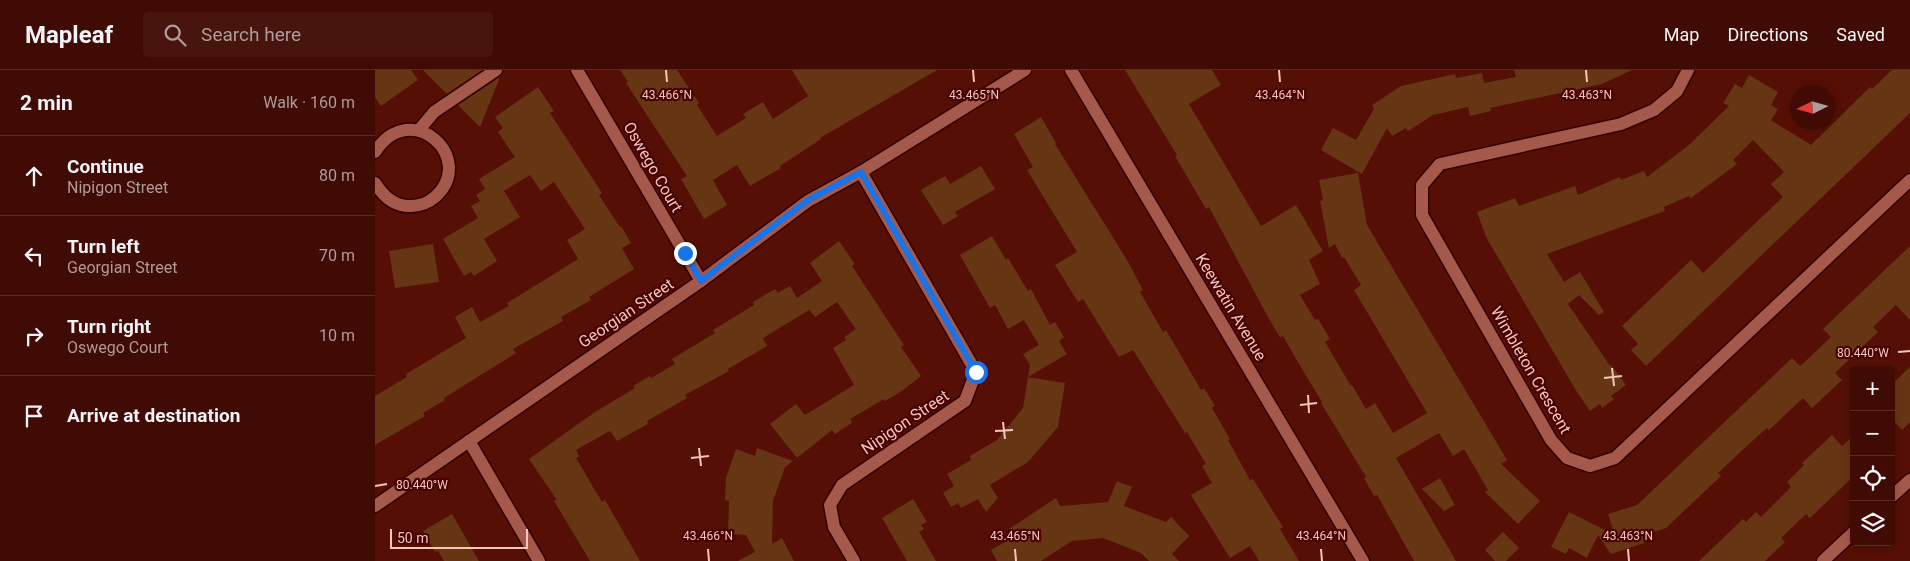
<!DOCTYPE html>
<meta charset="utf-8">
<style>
body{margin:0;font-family:Roboto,sans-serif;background:#47140e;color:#f1f3f6}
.controls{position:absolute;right:15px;bottom:15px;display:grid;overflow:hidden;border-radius:5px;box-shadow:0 2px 8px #0003}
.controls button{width:45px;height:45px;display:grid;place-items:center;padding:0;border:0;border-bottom:1px solid #592b26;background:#400b04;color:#f1f3f6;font:25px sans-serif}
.compass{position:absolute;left:1415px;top:15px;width:45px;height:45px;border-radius:50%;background:#400b04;box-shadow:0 2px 8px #0003;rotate:265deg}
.scale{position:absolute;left:15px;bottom:12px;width:138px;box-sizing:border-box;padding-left:5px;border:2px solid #f2c6bd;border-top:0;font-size:14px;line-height:18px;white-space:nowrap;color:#f2c6bd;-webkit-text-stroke:4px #490200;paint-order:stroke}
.stop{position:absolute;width:15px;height:15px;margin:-11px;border:4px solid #1a73e8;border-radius:50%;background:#fff}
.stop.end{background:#1a73e8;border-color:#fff;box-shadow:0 1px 5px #0008}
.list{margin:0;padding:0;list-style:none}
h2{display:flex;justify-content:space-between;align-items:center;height:65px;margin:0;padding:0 20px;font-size:21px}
h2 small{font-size:16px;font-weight:400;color:#ae9b9a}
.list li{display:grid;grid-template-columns:32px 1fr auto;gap:15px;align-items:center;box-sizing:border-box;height:80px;padding:0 20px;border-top:1px solid #592b26}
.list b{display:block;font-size:19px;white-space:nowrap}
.list p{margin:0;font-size:16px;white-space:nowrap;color:#ae9b9a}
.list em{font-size:16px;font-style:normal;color:#ae9b9a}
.icon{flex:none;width:28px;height:28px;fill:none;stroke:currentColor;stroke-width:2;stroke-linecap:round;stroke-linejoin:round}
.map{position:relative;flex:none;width:1535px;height:491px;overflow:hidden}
header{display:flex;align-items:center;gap:30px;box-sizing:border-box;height:70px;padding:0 25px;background:#400b04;border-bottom:1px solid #592b26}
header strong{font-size:24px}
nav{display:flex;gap:28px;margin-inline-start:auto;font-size:18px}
.search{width:350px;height:45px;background:#47140e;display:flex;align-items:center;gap:12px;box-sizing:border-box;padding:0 18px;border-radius:5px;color:#ae9b9a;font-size:19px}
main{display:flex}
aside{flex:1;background:#400b04}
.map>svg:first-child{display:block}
.building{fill:#653514}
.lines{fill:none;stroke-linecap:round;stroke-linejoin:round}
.street-casing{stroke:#320000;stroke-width:15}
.street{stroke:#a5594a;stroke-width:12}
.route{stroke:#1a73e8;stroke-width:6}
.ticks{fill:none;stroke:#f2c6bd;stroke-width:2}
.labels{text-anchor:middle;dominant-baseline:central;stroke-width:4.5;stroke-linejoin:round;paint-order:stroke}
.street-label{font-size:16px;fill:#f2c6bd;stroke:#490200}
.ticks-label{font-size:12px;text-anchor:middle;fill:#f2c6bd;stroke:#490200;stroke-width:4.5;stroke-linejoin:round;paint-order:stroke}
</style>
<header>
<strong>Mapleaf</strong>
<div class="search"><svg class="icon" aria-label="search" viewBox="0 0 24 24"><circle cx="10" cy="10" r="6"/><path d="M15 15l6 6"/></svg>Search here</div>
<nav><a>Map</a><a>Directions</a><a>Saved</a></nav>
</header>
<main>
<aside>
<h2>2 min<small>Walk · 160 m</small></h2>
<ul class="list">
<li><svg class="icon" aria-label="ahead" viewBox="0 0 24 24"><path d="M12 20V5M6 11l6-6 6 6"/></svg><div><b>Continue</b><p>Nipigon Street</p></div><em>80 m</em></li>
<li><svg class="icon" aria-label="left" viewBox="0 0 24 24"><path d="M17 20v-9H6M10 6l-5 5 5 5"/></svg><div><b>Turn left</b><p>Georgian Street</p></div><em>70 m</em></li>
<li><svg class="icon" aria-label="right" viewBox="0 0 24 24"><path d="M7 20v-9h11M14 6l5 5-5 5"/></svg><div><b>Turn right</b><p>Oswego Court</p></div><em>10 m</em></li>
<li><svg class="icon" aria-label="arrive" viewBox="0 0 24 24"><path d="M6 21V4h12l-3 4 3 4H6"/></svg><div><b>Arrive at destination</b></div></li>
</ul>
</aside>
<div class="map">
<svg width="1535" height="491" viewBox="0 0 1535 491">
<rect width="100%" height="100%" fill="#560f05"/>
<g class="building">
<polygon points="0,0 36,0 43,10 6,36 0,27"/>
<polygon points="48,0 107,0 72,24"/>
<polygon points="245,0 302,0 324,33 322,35 342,66 371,48 368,44 388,32 398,49 433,26 417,0 562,0 445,68 446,69 405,96 406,98 375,116 362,95 338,110 352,135 329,149 306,109 312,106 251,13 253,12"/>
<polygon points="750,0 837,0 846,15 814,34 886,156 921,135 948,181 934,190 945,214 925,225 940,250 943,249 955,269 950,272 976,316 977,315 991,339 1000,333 1018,363 1052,343 979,220 986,215 969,187 967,188 960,174 954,178 945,131 948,130 944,110 983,103 992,155 1132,390 1126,394 1165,431 1143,454 1110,422 1113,420 1089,379 1078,386 1064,363 1021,388 1081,491 1039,491 1002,425 999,426 989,408 991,407 946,333 947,332 921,289 908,266 905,267 894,249 834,137 831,139 800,86 802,85"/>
<polygon points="1139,0 1257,0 1227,14 1115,38 1116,41 1095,46 1093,37 1058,45 1033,61 1031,58 1017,66 1012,58 987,104 946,80 958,58 981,70 999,39 997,35 1026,16 1080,4 1081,8 1107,3 1109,13 1141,7"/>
<polygon points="1517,0 1535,0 1535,43 1271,296 1256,280 1263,274 1247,256 1316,190 1328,203 1408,127 1396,114 1409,102 1378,70 1358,90 1362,94 1316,128 1314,126 1289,137 1290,141 1172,184 1189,212 1205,202 1229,242 1224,245 1204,225 1193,234 1235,296 1236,295 1251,315 1236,326 1239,329 1227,338 1225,334 1215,341 1202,322 1111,167 1102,142 1140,128 1144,136 1200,116 1203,125 1245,107 1246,110 1269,101 1272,107 1314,75 1354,36 1348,33 1360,14 1367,18 1374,5 1403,22 1396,35 1403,39 1396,50 1436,75 1495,17 1497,19"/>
<polygon points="125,7 105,57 83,35"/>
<polygon points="163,17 179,41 175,43 227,123 224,125 245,157 246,156 256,173 247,178 259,199 214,227 216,230 186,247 188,251 138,279 141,283 69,328 70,330 48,343 50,346 0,375 0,326 32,307 31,304 91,268 80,247 97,237 105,252 134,236 132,233 203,189 192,170 210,159 179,112 166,121 155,105 129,121 145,147 109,169 122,191 99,206 96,202 89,206 68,169 103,148 96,136 105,131 101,125 110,119 104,109 140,87 123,62 128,58 120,47"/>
<polygon points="666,47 681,73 680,74 752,190 768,220 765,222 788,262 791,260 826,320 829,318 840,336 837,338 855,369 853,370 875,410 878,409 896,438 908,457 905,459 924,491 884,491 875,476 855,488 816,425 837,413 827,396 831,394 812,362 810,363 758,280 744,287 708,229 703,232 680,195 702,182 652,100 658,97 639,64"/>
<polygon points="606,96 620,119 580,142 583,146 568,155 546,120 570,106 575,114"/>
<polygon points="617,166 631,190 633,188 653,221 656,219 675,255 680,252 689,267 684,271 692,284 653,307 655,295 648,284 664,275 649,250 633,259 620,235 615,238 585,185"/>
<polygon points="464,171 480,194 477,196 529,275 526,277 546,306 527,321 510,331 509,329 475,349 477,353 460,364 457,360 422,388 395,354 421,334 430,345 479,315 458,278 471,270 469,267 481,259 462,232 440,247 434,240 388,268 392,276 353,299 354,301 310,325 312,328 272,351 273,354 242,371 235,361 201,380 204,386 201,388 227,432 230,430 265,491 215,491 179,431 182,430 154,389 220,342 260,318 258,316 275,306 276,308 300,294 297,289 340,263 338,260 379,235 378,232 400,219 403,223 415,216 422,228 447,211 435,193"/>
<polygon points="58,174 64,212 20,218 14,181"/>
<polygon points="1535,176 1535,250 1521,235 1498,257 1503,262 1460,303 1467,310 1437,338 1428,328 1394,360 1392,358 1374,374 1343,403 1346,406 1291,458 1270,465 1272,472 1236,484 1223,465 1212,488 1194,478 1191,484 1176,477 1194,442 1240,465 1233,444 1262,435 1417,288 1425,296 1435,287 1456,267 1448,259"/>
<polygon points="1535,297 1535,352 1527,360 1516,348 1516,315"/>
<polygon points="653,307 690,313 683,357 653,392 615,415 623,428 611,442 603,429 586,438 583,433 576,437 568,423 579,416 572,404 596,390 595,386 622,370 648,338"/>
<polygon points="1457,365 1467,376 1479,365 1479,406 1435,448 1431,444 1406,468 1410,472 1390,491 1324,491 1368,449 1371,452 1381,442 1386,447 1416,417 1412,412 1429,395 1427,393"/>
<polygon points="382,378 418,391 410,397 398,431 397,474 407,468 419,491 363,491 380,482 371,465 353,464 354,431 350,430 351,408 361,379 380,386"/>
<polygon points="1065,408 1080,435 1069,441 1047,419"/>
<polygon points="742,411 757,417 749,436 791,452 796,447 814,466 797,484 804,491 774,491 766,483 728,468 697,471 666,491 622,491 616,480 639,467 634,459 681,428 685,436 733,432"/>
<polygon points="538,429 552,452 546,455 549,459 544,462 561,491 532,491 507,448"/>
<polygon points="77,444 104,491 69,491 63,481 60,482 48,461"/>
<polygon points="1128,462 1144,478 1131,491 1120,491 1110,480"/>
</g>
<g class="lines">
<g class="street-casing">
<g id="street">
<polyline points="202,0 326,211"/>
<polyline points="696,0 988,491"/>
<polyline points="1313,0 1302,21 1279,40 1246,54 1065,94 1047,115 1047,145 1176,370 1192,388 1215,396 1240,388 1535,110"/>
<polyline points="44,60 59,42 121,0"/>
<path d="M 0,82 C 36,26 103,89 60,127 C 53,133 46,136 36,136 C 20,137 8,126 0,113"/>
<polyline points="94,371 164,491"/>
<polyline points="1516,427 1535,410"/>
<polyline points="0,436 326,211 433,131 486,102 650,0"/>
<polyline points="479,491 459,457 455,435 467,415 590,331 601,302 486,102"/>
<polyline points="1448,491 1479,462"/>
</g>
</g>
<use href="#street" class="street"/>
</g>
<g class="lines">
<polyline class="route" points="310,183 326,211 433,130 486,102 601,302"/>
</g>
<path class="ticks" d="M 291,0 L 292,12M 598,0 L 599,12M 904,0 L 905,12M 1211,0 L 1212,12M 1523,282 L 1535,281M 1237,298 L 1239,316M 1229,308 L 1247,306M 933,325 L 934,343M 925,335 L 942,333M 628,352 L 630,369M 620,361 L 638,360M 324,378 L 326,396M 316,388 L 334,386M 0,416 L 12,414M 333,479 L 334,491M 640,479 L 641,491M 946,479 L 947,491M 1253,479 L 1254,491"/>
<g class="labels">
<g class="street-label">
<text transform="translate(278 97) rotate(60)">Oswego Court</text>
<text transform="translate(856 237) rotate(59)">Keewatin Avenue</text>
<text transform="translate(251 243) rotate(-34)">Georgian Street</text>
<text transform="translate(1156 300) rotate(60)">Wimbleton Crescent</text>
<text transform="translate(530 352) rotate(-34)">Nipigon Street</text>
</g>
</g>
<g class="ticks-label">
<text x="292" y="29">43.466°N</text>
<text x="599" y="29">43.465°N</text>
<text x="905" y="29">43.464°N</text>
<text x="1212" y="29">43.463°N</text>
<text x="1488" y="287">80.440°W</text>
<text x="47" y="419">80.440°W</text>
<text x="333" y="470">43.466°N</text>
<text x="640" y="470">43.465°N</text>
<text x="946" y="470">43.464°N</text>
<text x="1253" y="470">43.463°N</text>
</g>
</svg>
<div class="controls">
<button>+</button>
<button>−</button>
<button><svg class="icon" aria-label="locate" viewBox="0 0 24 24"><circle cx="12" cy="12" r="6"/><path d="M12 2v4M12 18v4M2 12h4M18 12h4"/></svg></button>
<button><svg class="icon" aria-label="layers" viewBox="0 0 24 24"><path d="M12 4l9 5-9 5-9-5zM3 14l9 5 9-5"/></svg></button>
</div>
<svg class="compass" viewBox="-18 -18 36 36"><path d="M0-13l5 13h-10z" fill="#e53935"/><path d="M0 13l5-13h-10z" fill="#ae9b9a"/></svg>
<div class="scale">50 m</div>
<div class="stop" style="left:601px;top:302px"></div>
<div class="stop end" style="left:310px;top:183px"></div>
</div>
</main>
